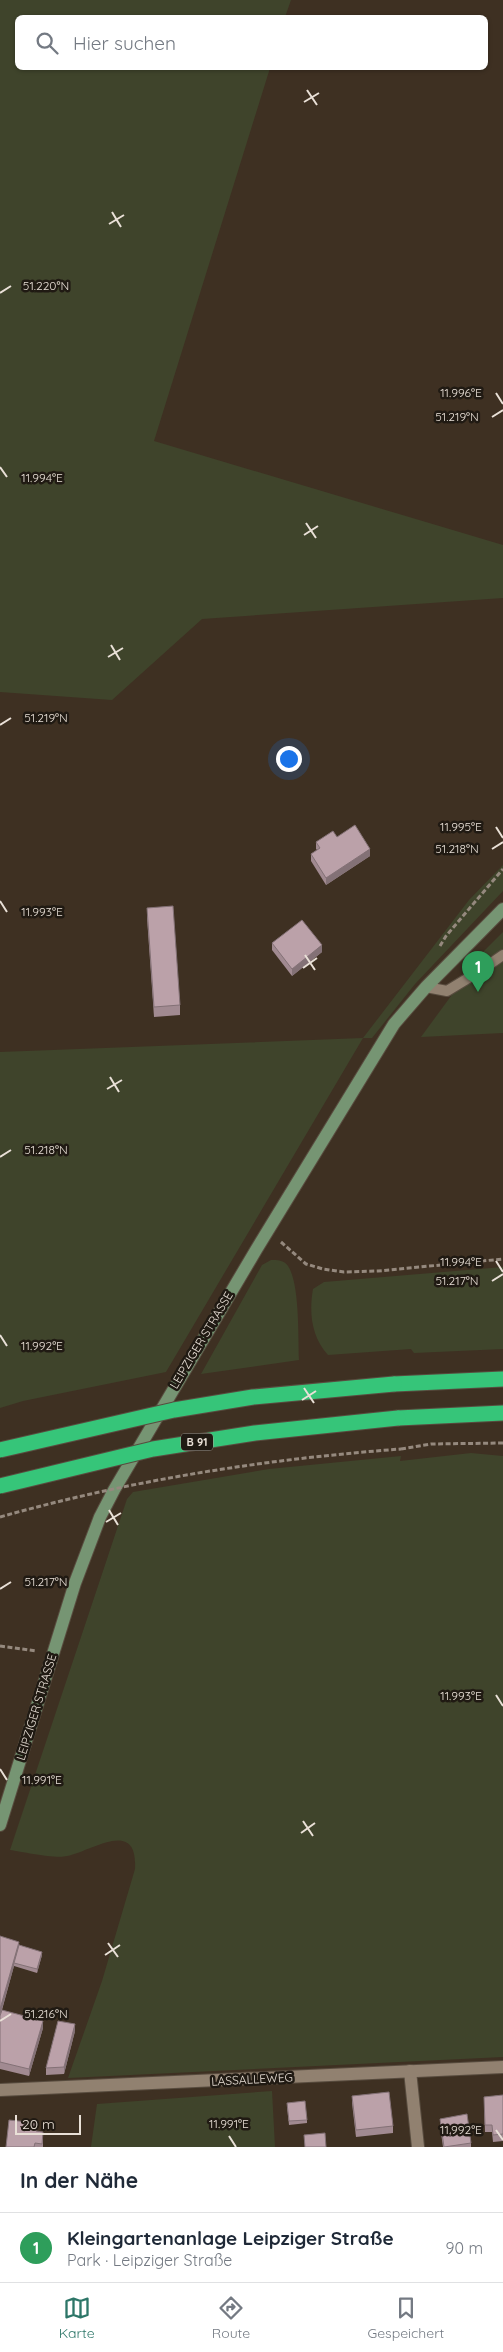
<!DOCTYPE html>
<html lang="de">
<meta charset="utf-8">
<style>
body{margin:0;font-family:Quicksand,sans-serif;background:#f6f6f7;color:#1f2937}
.scale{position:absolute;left:15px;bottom:12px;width:66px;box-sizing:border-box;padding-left:5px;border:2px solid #e9e0d7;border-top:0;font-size:14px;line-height:18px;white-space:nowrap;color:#e9e0d7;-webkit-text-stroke:4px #201a13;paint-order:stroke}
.you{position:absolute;left:288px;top:758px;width:18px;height:18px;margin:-12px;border:4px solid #fff;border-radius:50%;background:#1a73e8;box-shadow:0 0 0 8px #1a73e833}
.badge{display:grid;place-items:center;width:32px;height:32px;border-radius:50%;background:#2d7668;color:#fff;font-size:16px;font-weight:700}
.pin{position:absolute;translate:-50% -41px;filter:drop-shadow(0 1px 2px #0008)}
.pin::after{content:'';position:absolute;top:26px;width:18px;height:15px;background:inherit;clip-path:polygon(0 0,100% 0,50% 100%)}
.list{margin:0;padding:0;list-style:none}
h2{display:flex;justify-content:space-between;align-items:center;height:65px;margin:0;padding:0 20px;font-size:21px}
h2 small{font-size:16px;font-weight:400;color:#747a83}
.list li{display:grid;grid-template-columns:32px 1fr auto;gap:15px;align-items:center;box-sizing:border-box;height:70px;padding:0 20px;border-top:1px solid #e0e1e3}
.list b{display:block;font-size:19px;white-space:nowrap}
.list p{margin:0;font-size:16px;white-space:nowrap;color:#747a83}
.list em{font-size:16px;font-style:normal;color:#747a83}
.icon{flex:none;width:28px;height:28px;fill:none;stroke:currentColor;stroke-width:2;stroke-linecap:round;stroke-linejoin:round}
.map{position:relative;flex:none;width:503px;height:2147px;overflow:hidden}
.search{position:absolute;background:#fff;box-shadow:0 1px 4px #0004;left:15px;right:15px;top:15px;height:55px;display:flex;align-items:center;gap:12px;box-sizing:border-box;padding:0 18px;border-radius:8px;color:#747a83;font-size:19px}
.sheet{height:135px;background:#fff}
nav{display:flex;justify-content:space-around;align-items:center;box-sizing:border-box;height:70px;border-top:1px solid #e0e1e3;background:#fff;font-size:14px;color:#747a83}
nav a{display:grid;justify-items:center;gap:2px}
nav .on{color:#2d7668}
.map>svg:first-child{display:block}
.green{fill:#3f442b}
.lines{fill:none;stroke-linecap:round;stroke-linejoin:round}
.lane-casing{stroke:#584c3f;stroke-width:12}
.street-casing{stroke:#584c3f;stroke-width:14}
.secondary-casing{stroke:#584c3f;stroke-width:14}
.highway-casing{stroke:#584c3f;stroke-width:17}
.path{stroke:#95897e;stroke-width:3;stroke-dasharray:5 2.5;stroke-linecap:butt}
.lane{stroke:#918170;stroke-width:10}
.street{stroke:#918170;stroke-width:12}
.secondary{stroke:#769573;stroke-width:12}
.highway{stroke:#36c579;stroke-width:15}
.highway-bridge-casing{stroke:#584c3f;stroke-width:17;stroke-linecap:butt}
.path-bridge{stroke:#95897e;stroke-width:3;stroke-dasharray:5 2.5;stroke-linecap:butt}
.highway-bridge{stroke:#36c579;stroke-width:15}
.wall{fill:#a18a91}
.shaded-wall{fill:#837176}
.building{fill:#bba1a9;stroke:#837176}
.ticks{fill:none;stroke:#e9e0d7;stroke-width:2}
.labels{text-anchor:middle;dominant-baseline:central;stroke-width:5;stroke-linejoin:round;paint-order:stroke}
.shield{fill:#201a13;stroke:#ada59c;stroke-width:1}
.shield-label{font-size:11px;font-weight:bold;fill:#e9e0d7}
.street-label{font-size:12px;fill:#e9e0d7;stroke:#201a13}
.ticks-label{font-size:12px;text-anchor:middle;fill:#e9e0d7;stroke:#201a13;stroke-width:5;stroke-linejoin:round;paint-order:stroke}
</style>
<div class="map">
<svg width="503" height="2147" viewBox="0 0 503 2147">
<rect width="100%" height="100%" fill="#3e3022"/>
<g class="green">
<polygon points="0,0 291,0 285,17 18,18 18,68 270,68 154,441 503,545 503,598 202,619 112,700 0,692"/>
<polygon points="503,865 503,891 415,984 372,1038 363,1038 166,1372 23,1401 0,1408 0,1052 363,1038 469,900"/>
<polygon points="503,932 503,1033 421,1037 484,951"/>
<path d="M 271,1260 C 277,1260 284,1260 288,1266 C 300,1284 298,1338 299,1360 L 201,1374 L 262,1265 Z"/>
<path d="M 503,1267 L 503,1349 L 414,1353 L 411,1349 L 328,1355 C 311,1336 309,1312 313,1289 L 324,1282 Z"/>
<path d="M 471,1453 L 503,1456 L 503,2057 L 68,2078 L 102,1981 L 135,1869 C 138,1817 92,1851 67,1856 C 56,1859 23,1852 10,1850 L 127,1499 L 133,1492 L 269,1469 L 401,1456 L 400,1461 Z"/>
<polygon points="272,2091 275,2147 91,2147 97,2104"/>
</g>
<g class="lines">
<g class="lane-casing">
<polyline id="lane" points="426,987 447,991 480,971 503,955"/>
</g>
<g class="street-casing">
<g id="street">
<polyline points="410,2071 418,2147"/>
<polyline points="0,2090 503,2067"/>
</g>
</g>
<g class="secondary-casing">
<polyline id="secondary" points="0,1825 75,1583 100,1517 114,1490 256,1250 394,1024 426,987 503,909"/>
</g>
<g class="highway-casing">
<g id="highway">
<polyline points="394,1384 503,1379"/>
<polyline points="398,1418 503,1413"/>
</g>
</g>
<g class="path">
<polyline points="440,946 446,936 503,869"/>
<polyline points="281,1242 306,1264 323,1269 344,1272 378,1271 503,1259"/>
<polyline points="401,1449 431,1444 503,1443"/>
<polyline points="0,1646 37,1651"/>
</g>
<use href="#lane" class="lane"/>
<use href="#street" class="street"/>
<use href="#secondary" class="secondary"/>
<use href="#highway" class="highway"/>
<g class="highway-bridge-casing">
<g id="highway-bridge">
<polyline points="0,1450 174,1410 253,1397 394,1384"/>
<polyline points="0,1486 153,1449 255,1433 398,1418"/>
</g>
</g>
<path class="path-bridge" d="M 0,1517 C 131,1480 266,1459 401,1449"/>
<use href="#highway-bridge" class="highway-bridge"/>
</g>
<g class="wall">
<polygon points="337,837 370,856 326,885 311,861 311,854 317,850 316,849 316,842"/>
<polygon points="147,908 180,1005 180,1015 154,1017 147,918"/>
<polygon points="272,943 322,952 292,976 272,950"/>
<polygon points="0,1936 42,1955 37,1973 14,1966 2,2010 43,2028 29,2076 0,2069"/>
<polygon points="75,2031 64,2074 46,2075 46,2068"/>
<polygon points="503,2095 503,2141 493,2142 492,2132 485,2132 484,2097"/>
<polygon points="352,2096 393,2126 393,2133 356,2137 352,2103"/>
<polygon points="287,2106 307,2120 307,2123 289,2125"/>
<polygon points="440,2119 471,2143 471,2147 443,2147 440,2126"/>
<polygon points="37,2132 43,2139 43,2147 6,2147"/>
</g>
<g class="shaded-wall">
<polygon points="370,849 370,856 326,885 326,878"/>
<polygon points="322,945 322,952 292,976 292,969"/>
<polygon points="19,1942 19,1949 14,1963 14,1966 0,2016 0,2009"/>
<polygon points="42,1952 42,1955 37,1973 37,1969"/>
<polygon points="43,2021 43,2028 29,2076 29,2069"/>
<polygon points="75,2024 75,2031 64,2074 64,2067"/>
</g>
<g class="building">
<polygon points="355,825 370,849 326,878 311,854 320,848 316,842 333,831 337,837"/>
<polygon points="173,906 180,1005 154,1007 147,908"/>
<polygon points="302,920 322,945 292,969 272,943"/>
<polygon points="0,1936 19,1942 0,2009"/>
<polygon points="19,1945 42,1952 37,1969 14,1963"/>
<polygon points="2,2010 43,2021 29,2069 0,2062 0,2016"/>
<polygon points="58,2021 75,2024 64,2067 46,2068"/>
<polygon points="389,2092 393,2126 356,2130 352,2096"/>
<polygon points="503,2095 503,2134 493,2135 492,2125 485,2125 484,2097"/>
<polygon points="305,2101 307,2120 289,2121 287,2103"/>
<polygon points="467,2114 471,2143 444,2147 440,2119"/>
<polygon points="9,2120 37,2123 36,2131 43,2132 42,2144 35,2143 34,2147 6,2147"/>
<polygon points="325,2133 326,2147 305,2147 304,2135"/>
</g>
<path class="ticks" d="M 307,90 L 317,105M 304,102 L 319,93M 112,212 L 121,227M 109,224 L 124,215M 0,293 L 11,286M 496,393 L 503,404M 492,417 L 503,410M 0,467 L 7,477M 306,523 L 316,538M 304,535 L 318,526M 111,645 L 120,660M 108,657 L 123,648M 0,725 L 11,718M 496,827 L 503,838M 492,849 L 503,842M 0,901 L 7,912M 305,955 L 315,970M 303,968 L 317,958M 110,1077 L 119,1092M 107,1089 L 122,1080M 0,1157 L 11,1150M 496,1261 L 503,1272M 492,1281 L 503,1274M 0,1335 L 7,1346M 304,1388 L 314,1403M 302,1400 L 316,1391M 109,1510 L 118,1525M 106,1522 L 121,1513M 0,1589 L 11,1582M 496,1695 L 503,1706M 0,1769 L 7,1780M 303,1821 L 313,1836M 301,1833 L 315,1823M 108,1943 L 118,1957M 105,1955 L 120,1945M 0,2021 L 11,2014M 496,2130 L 503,2140M 229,2136 L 236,2147"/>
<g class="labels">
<rect class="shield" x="181" y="1433.5" width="32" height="17" rx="4"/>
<g class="shield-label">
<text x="197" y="1442">B 91</text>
</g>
<g class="street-label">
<text transform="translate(201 1340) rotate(-59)">LEIPZIGER STRASSE</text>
<text transform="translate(36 1707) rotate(-73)">LEIPZIGER STRASSE</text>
<text transform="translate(252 2079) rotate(-3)">LASSALLEWEG</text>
</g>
</g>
<g class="ticks-label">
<text x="46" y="290">51.220°N</text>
<text x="461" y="397">11.996°E</text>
<text x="457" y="421">51.219°N</text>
<text x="42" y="482">11.994°E</text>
<text x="46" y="722">51.219°N</text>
<text x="461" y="831">11.995°E</text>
<text x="457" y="853">51.218°N</text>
<text x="42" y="916">11.993°E</text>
<text x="46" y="1154">51.218°N</text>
<text x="461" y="1266">11.994°E</text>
<text x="457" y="1285">51.217°N</text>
<text x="42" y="1350">11.992°E</text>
<text x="46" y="1586">51.217°N</text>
<text x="461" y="1700">11.993°E</text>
<text x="42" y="1784">11.991°E</text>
<text x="46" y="2018">51.216°N</text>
<text x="229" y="2128">11.991°E</text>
<text x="461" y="2134">11.992°E</text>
</g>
</svg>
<div class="scale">20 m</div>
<div class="you"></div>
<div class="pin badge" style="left:478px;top:992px;background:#2e9e5b">1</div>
<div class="search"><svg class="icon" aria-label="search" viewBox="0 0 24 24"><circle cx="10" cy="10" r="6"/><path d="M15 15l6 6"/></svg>Hier suchen</div>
</div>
<section class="sheet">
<h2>In der Nähe<small></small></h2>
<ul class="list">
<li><span class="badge" style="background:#2e9e5b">1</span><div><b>Kleingartenanlage Leipziger Straße</b><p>Park · Leipziger Straße</p></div><em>90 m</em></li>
</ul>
</section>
<nav>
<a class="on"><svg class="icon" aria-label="map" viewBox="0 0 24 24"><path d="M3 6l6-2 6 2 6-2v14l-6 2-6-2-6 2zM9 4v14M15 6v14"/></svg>Karte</a>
<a><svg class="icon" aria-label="directions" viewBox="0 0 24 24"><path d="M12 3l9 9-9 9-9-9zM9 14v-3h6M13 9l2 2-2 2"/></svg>Route</a>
<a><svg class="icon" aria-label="saved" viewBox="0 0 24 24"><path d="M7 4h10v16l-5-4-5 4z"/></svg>Gespeichert</a>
</nav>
